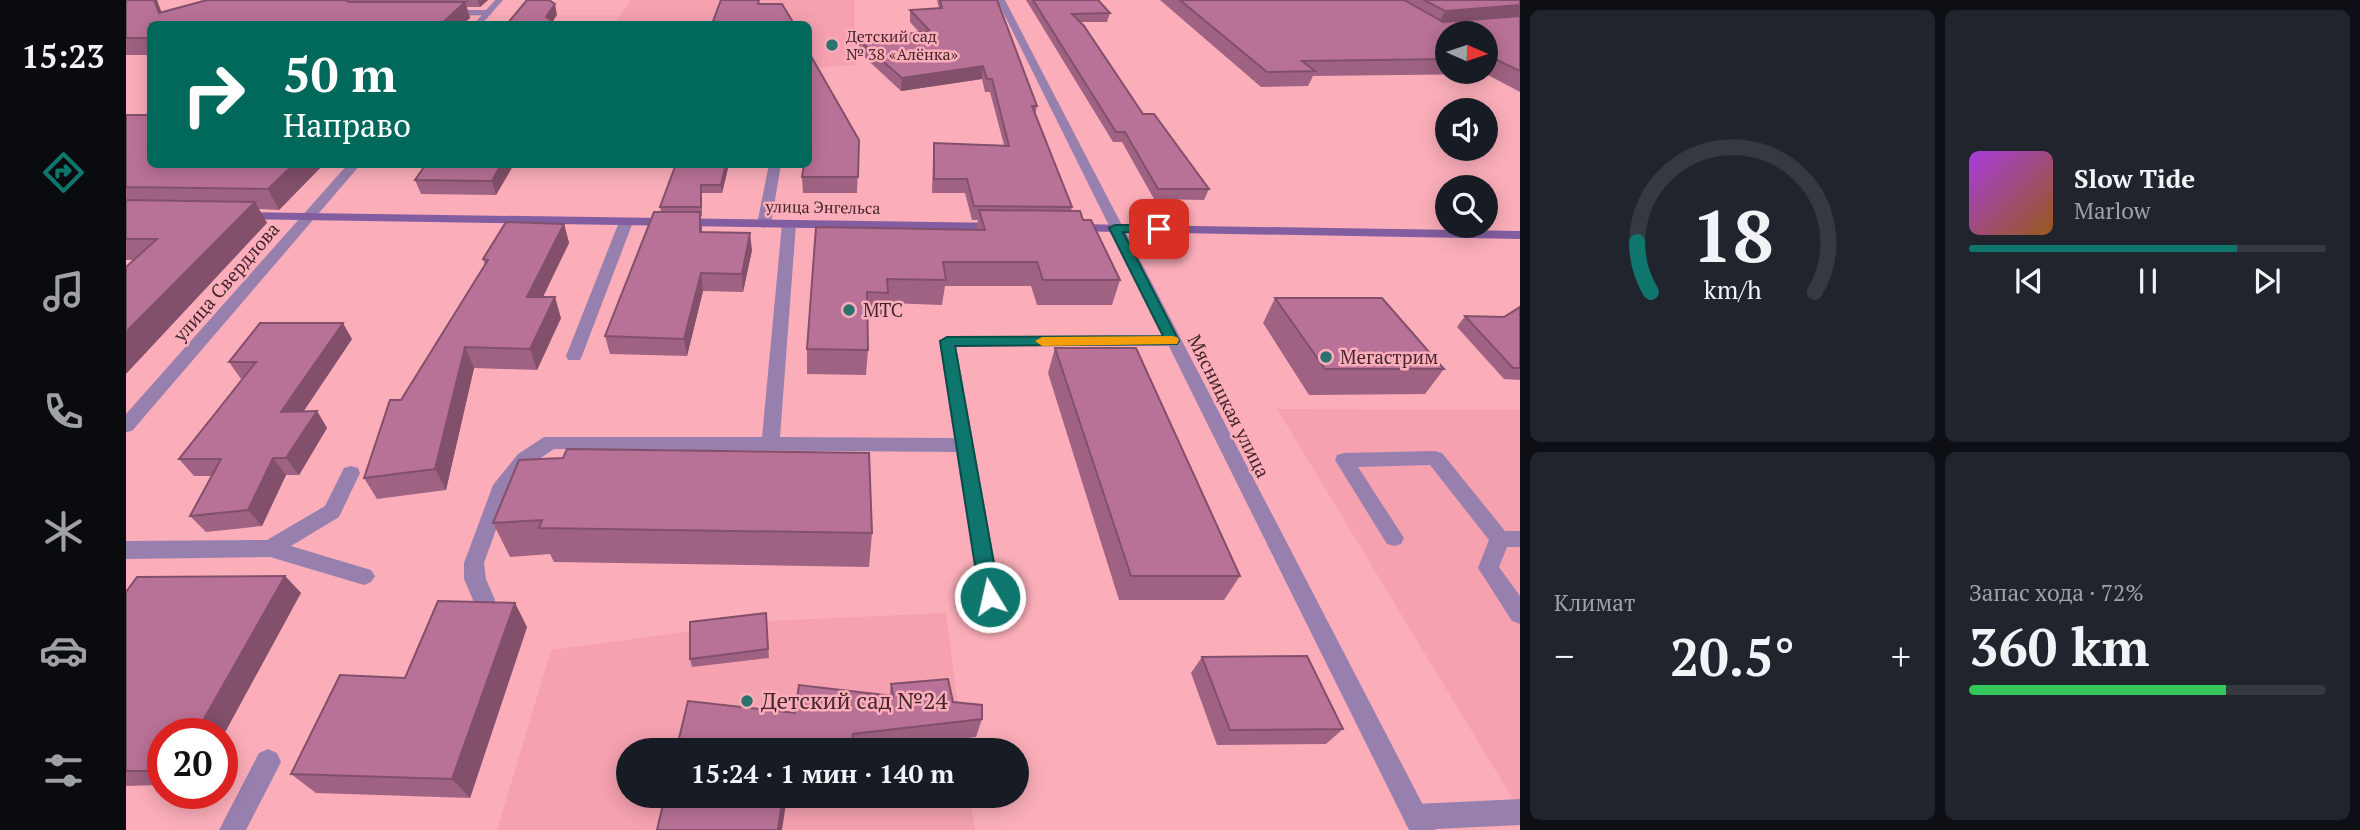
<!DOCTYPE html>
<html lang="ru">
<head>
<meta charset="utf-8">
<style>
  :root { --surface:#171b24; --page:#20242c; --text:#f1f3f6; --muted:#9ea1a6; --line:#363941; --accent:#0f766e }
  body { margin:0; font-family:"PT Serif",serif; background:var(--page); color:var(--text); height:100vh; display:flex; flex-direction:column; font-size:26px; white-space:nowrap }
  * { box-sizing:border-box; margin:0 }
  p { font-size:23px; color:var(--muted) }
  .icon { flex:none; width:38px; height:38px; fill:none; stroke:currentColor; stroke-width:2; stroke-linecap:round; stroke-linejoin:round }
  .map { position:relative; flex:1; overflow:hidden }
  .panel { display:flex; flex-direction:column; gap:10px; padding:10px; background:#0d0f14; width:840px }
  .panel>* { flex:none }
  .top-card { position:absolute; left:21px; top:21px; width:665px; height:147px; border-radius:10px; box-shadow:0 4px 18px #0003; background:#00695c; color:#fff; overflow:hidden }
  .needle { width:46px; rotate:93deg }
  .fabs { position:absolute; left:1309px; top:21px; display:grid; gap:14px }
  .fabs a { display:grid; place-items:center; width:63px; height:63px; border-radius:50%; background:var(--surface); box-shadow:0 4px 18px #0003; font-size:35px }
  .speed { position:absolute; left:21px; top:718px; display:flex; gap:14px; font-size:35px; font-weight:700; text-align:center }
  .speed>* { display:grid; place-content:center; width:91px; height:91px; border-radius:50%; background:var(--surface); box-shadow:0 4px 18px #0003; line-height:1 }
  .speed .limit { border:10px solid #d22; background:#fff; color:#111 }
  .pin { position:absolute; display:grid; place-items:center; width:60px; height:60px; color:#fff; margin:-30px; border-radius:14px; box-shadow:0 4px 10px #0006 }
  .me { position:absolute; width:77px; margin:-38px; rotate:351deg; stroke-linejoin:round; filter:drop-shadow(0 0 5px #0008) }
  .turn { display:flex; align-items:center; gap:24px; height:147px; padding:0 21px; font-size:32px }
  .turn .icon { width:91px; height:91px; stroke-width:2.5 }
  .turn b { display:block; font-size:49px; line-height:60px }
  .big { font-size:52px; font-weight:800; line-height:1.1 }
  .panel .card { flex:1; display:flex; flex-direction:column; justify-content:center; gap:10px; min-width:0; padding:0 24px; border-radius:10px; background:var(--page) }
  .panel .dial { align-items:center; gap:0 }
  .dial svg { height:182px; overflow:visible; fill:none; stroke:var(--line); stroke-width:7; stroke-linecap:round; text-anchor:middle }
  .dial text { fill:var(--text); stroke:none }
  .song { display:flex; align-items:center; gap:21px }
  .cover { width:84px; height:84px; border-radius:10px; background:linear-gradient(135deg,hsl(280 70% 55%),hsl(30 70% 35%)) }
  .played { height:7px; border-radius:4px; background:linear-gradient(90deg,var(--accent) 75%,var(--line) 75%) }
  .keys { display:flex; justify-content:space-around; direction:ltr }
  .heat { display:flex; justify-content:space-between; align-items:center; font-size:38px; direction:ltr }
  .charge { height:10px; border-radius:5px; background:linear-gradient(90deg,#34c759 72%,var(--line) 0) }
  .panel .tiles { flex:1; display:grid; gap:10px; grid-template-columns:repeat(2,1fr) }
  .trip { position:absolute; left:490px; top:738px; width:413px; height:70px; border-radius:35px; background:var(--surface); box-shadow:0 4px 18px #0003; font-weight:800; line-height:70px; text-align:center }
  main { display:flex; flex:1; min-height:0 }
  .dock { display:flex; flex-direction:column; width:126px; justify-content:space-around; align-items:center; background:#090b0e; color:var(--muted) }
  .dock .icon { width:49px; height:49px }
  .dock .current { color:var(--accent) }
  .dock b { font-size:32px; color:var(--text) }
  .map>svg:first-child { display:block }
</style>
</head>
<body>
<main>
<nav class="dock">
<b>15:23</b>
<svg class="icon current" aria-label="directions" viewBox="0 0 24 24"><path d="M12 3l9 9-9 9-9-9zM9 14v-3h6M13 9l2 2-2 2"/></svg>
<svg class="icon" aria-label="music" viewBox="0 0 24 24"><path d="M9 18V5l10-2v13"/><circle cx="6" cy="18" r="3"/><circle cx="16" cy="16" r="3"/></svg>
<svg class="icon" aria-label="phone" viewBox="0 0 24 24"><path d="M5 4h4l2 5-3 2q2 4 5 5l2-3 5 2v4C11 20 4 13 5 4z"/></svg>
<svg class="icon" aria-label="climate" viewBox="0 0 24 24"><path d="M12 3v18M4 7l16 10M4 17L20 7"/></svg>
<svg class="icon" aria-label="car" viewBox="0 0 24 24"><path d="M5 17H2v-5l4-1 3-4h7l3 4 3 1v5h-3M9 17h6M6 11h13"/><circle cx="7" cy="17" r="2"/><circle cx="17" cy="17" r="2"/></svg>
<svg class="icon" aria-label="filters" viewBox="0 0 24 24"><path d="M4 7h16M4 17h16"/><circle cx="9" cy="7" r="2"/><circle cx="15" cy="17" r="2"/></svg>
</nav>
<div class="map">
<svg width="1394" height="830" viewBox="0 0 1394 830">
  <rect width="100%" height="100%" fill="#fbaeba"/>
  <!-- built -->
  <path fill="#f5a1b0" d="M505,0H728L729,65L683,68L682,24H488Z
    M1151,409L1394,410V811Z
    M820,613L838,751H502V796H844L849,830H371L425,650L641,621Z"/>
  <g fill="none" stroke-linecap="round" stroke-linejoin="round">
    <!-- service -->
    <path fill="#9880ae" fill-rule="evenodd" d="M362,10L365,15L320,16L316,13L320,10Z
      M643,164H655L645,224L638,228L631,224Z
      M500,218L507,222L456,356L454,360H442L440,356L493,222Z
      M663,220L670,224L654,437L828,438L813,341L821,336H1046L1054,341L1046,346H830L875,597L872,604L864,606L856,604L853,597L830,452L428,449L406,464L385,488L358,563L360,579L369,600L366,607L358,610L350,607L338,579V563L367,485L392,454L418,437H636L656,224Z
      M1309,451L1316,453L1379,531H1394V547H1381L1373,567L1394,596V624L1386,621L1352,568L1363,540L1304,465L1232,467L1278,538L1275,544L1268,546L1261,544L1209,460L1211,455L1218,453Z
      M225,466L232,468L234,473L213,517L165,546L245,570L249,576L245,582L238,585L144,557L0,559V541L141,540L199,506L218,468Z
      M142,749L151,753L155,762L120,830H93L133,753Z
      M1394,799V825L1289,830L1281,826L1277,817L1281,808L1290,804Z"/>
    <!-- minor -->
    <path fill="#9880ae" fill-rule="evenodd" d="M871,0H879L1310,830H1283Z"/>
    <!-- tertiary -->
    <path fill="#9880ae" fill-rule="evenodd" d="M369,0H377L356,24H348Z
      M222,164H235L6,431L0,432V414Z"/>
    <!-- secondary -->
    <path fill="#825da0" fill-rule="evenodd" d="M115,212L875,223L882,227L875,231L110,219L109,216Z
      M945,224L1394,231V239L940,231V225Z"/>
  </g>
  <!-- wall -->
  <path fill="#9f6282" fill-rule="evenodd" d="M0,0L35,12L81,0H362L354,7H341L344,18L337,24H24V55H0Z
    M811,0H871L911,106L909,115L946,207L945,211L957,220L994,280L986,305H911L905,286H819L816,305L761,303L760,317H742V350L740,375L681,374V349L690,227L850,230L852,220H846L839,193H806L807,157L808,143L878,145L864,92H859L856,79L775,91L733,52V40L793,32L784,22V10L813,8Z
    M900,0H972L984,13L981,22H955L1017,114L1083,189L1078,200L1028,199L996,142H987Z
    M1034,0H1394V92L1360,74L1187,76L1182,86L1135,87ZM1321,33H1360V72H1321Z
    M682,51L733,140L731,193H677L676,177L682,164Z
    M0,115L198,164L153,210L133,209L141,223L7,260H0Z
    M300,164H388L370,195L295,194L289,180Z
    M603,164L596,193H576V216H574L576,232L626,250L617,292L577,291L561,356L484,354L479,336L535,212L534,207Z
    M438,224L443,243L417,297L435,318L411,370L348,368L320,490L251,499L238,478L275,400L359,265L357,259Z
    M1149,298L1318,369L1299,394L1183,395L1137,323Z
    M1394,307V380L1378,379L1331,327L1339,316L1378,317Z
    M226,339L178,411H191L201,428L173,475H160L136,526L80,532L64,516L86,476H68L53,459L117,378L115,379L103,362Z
    M929,348L1114,576L1098,600H993L922,373Z
    M393,460L746,533L743,567L428,562L424,554L384,557L367,523Z
    M159,576L175,593L37,733V785L0,786V592Z
    M640,613L643,658L566,667L564,659Z
    M401,627L344,798L190,793L165,774L279,678Z
    M1076,657L1217,729L1200,744L1091,745L1065,673Z
    M765,684L827,702L856,719L850,737L736,751H550L669,713L764,695Z"/>
  <!-- shaded-wall -->
  <path fill="#82506a" d="M28,0H31L40,24L33,13Z
    M352,0H362L354,7Z
    M339,2L344,18L337,24H315Z
    M429,4L431,15L425,24L420,17Z
    M1394,5V18L1312,25L1319,11Z
    M857,66L856,79L775,91L776,78Z
    M168,164H198L153,210L142,189Z
    M375,164H388L370,195L366,181Z
    M600,164H603L596,193L595,185Z
    M129,202L141,223L0,374V332Z
    M574,212L576,229V249L574,232Z
    M438,224L443,243L407,317L401,297Z
    M624,233L626,250L617,292L616,274Z
    M575,273L577,291L561,356L558,339Z
    M429,297L435,318L411,370L404,349Z
    M217,323L226,339L166,428L155,412Z
    M339,347L348,368L320,490L309,469Z
    M191,411L201,428L173,475L160,458Z
    M147,458L160,475L136,526L122,510Z
    M159,576L175,593L96,738V733H70Z
    M389,603L401,627L344,798L326,779Z
    M657,796H661L656,830H652Z"/>
  <!-- building -->
  <path fill="#b97297" stroke="#82506a" stroke-width="2" d="M0,0H28L33,13L81,0H219L223,2H339L315,24H24V38H0Z
    M401,0H423L429,4L420,17L431,24H381Z
    M595,0H633L632,4H656L668,24H586Z
    M814,0H871L911,106H906L946,207L848,206L841,179H808V143L883,146L866,79H861L857,66L776,78L733,40L804,31L784,10L816,8Z
    M907,0H972L984,13L946,14L958,26L1017,114H1028L1083,189H1032L999,132H990Z
    M1054,0H1278L1317,22L1394,16V71L1369,59H1360V33H1321V59L1176,61L1189,71L1141,72Z
    M1298,0H1394V5L1319,11Z
    M682,51L733,140L732,177H676L678,164H682V134L685,120H682Z
    M0,115H24V164H168L142,189L0,187Z
    M300,164H375L366,181L289,180Z
    M550,164H600L595,185H575V207H534Z
    M0,200L129,202L0,332V267L31,239H0Z
    M853,210L954,211L957,220H965L994,280H917L911,262H817L820,280L761,279L762,293L741,292L742,350L681,349L690,227L859,230Z
    M528,212H574V232L624,233L616,274L575,273L558,339L479,336Z
    M380,222L438,224L401,297H429L404,349L339,347L309,469L238,478L264,400H275L362,260L357,259Z
    M1149,298H1256L1318,369H1199Z
    M1394,307V368H1387L1339,316L1378,317Z
    M134,323H217L155,412L191,411L160,458H147L122,510L64,516L95,459H53L130,362H103Z
    M929,348H1010L1114,576H1005Z
    M441,449L743,453L746,533L413,528L416,520L367,523L393,460L437,458Z
    M159,576L70,733H37V771H0V592L11,577Z
    M312,601L389,603L326,779L165,774L214,675L279,678Z
    M640,613L642,649L564,659V622Z
    M1181,656L1217,729L1104,730L1076,657Z
    M822,679L827,702L856,705V719L727,734L725,751H550L562,701L669,713L673,685L767,696L765,684Z
    M539,796H657L652,830H531Z"/>
  <!-- route -->
  <path fill="#0f766e" stroke="#0a4d48" stroke-width="2" d="M989,225H1033L1039,229L1033,233L997,232L1053,341L1051,344L829,346L874,597L871,603L864,606L857,603L854,597L814,341L821,337L1037,336L983,228Z"/>
  <!-- slow -->
  <path fill="#f59e0b" d="M1046,336L1051,337L1053,340L1051,344L916,346L909,341L916,337Z"/>
  <!-- markers -->
  <g fill="#2a736e" stroke="#fbaeba" stroke-width="2.5">
    <circle cx="706" cy="45" r="7"/>
    <circle cx="723" cy="310" r="7"/>
    <circle cx="1200" cy="357" r="7"/>
    <circle cx="621" cy="701" r="7"/>
  </g>
  <g text-anchor="middle" stroke-width="5" stroke-linejoin="round" paint-order="stroke">
    <!-- far-poi labels -->
    <g font-size="16" fill="#44262c" stroke="#fbaeba" text-anchor="start">
      <text x="720" y="42">Детский сад<tspan x="720" dy="18">№ 38 «Алёнка»</tspan></text>
    </g>
    <!-- far-street labels -->
    <g font-size="16" fill="#44262c" stroke="#fbaeba">
      <text transform="translate(697 207) rotate(1)" y="6">улица Энгельса</text>
    </g>
    <!-- street labels -->
    <g font-size="19" fill="#44262c" stroke="#fbaeba">
      <text transform="translate(100 282) rotate(-49)" y="7">улица Свердлова</text>
      <text transform="translate(1103 406) rotate(63)" y="7">Мясницкая улица</text>
    </g>
    <!-- poi labels -->
    <g font-size="19" fill="#44262c" stroke="#fbaeba" text-anchor="start">
      <text x="737" y="317">МТС</text>
      <text x="1214" y="364">Мегастрим</text>
    </g>
    <!-- near-poi labels -->
    <g font-size="23" fill="#44262c" stroke="#fbaeba" text-anchor="start">
      <text x="635" y="709">Детский сад №24</text>
    </g>
  </g>
</svg>
<div class="fabs">
<a><svg class="needle" viewBox="-14 -14 28 28"><path d="M0-13l5 13h-10z" fill="#e53935"/><path d="M0 13l5-13h-10z" fill="#9ea1a6"/></svg></a>
<a><svg class="icon" aria-label="sound" viewBox="0 0 24 24"><path d="M4 9h4l5-4v14l-5-4H4zM17 9q2 3 0 6"/></svg></a>
<a><svg class="icon" aria-label="search" viewBox="0 0 24 24"><circle cx="10" cy="10" r="6"/><path d="M15 15l6 6"/></svg></a>
</div>
<div class="speed"><div class="limit">20</div></div>
<div class="pin" style="left:1033px;top:229px;background:#d93025"><svg class="icon" aria-label="arrive" viewBox="0 0 24 24"><path d="M6 21V4h12l-3 4 3 4H6"/></svg></div>
<svg class="me" style="left:864px;top:597px" viewBox="-20 -20 40 40"><circle r="17" fill="#0f766e" stroke="#fff" stroke-width="3"/><path d="M0-11L8 9 0 5-8 9z" fill="#fff"/></svg>
<div class="trip">15:24 · 1 мин · 140 m</div>
<div class="top-card">
<div class="turn"><svg class="icon" aria-label="right" viewBox="0 0 24 24"><path d="M7 20v-9h11M14 6l5 5-5 5"/></svg><div><b>50 m</b>Направо</div></div>
</div>
</div>
<section class="panel">
<div class="tiles">
<div class="card dial"><svg viewBox="0 0 100 80">
<path d="M14 69A42 42 0 1 1 86 69"/>
<path d="M14 69A42 42 0 0 1 8 47" stroke="#0f766e"/>
<text x="50" y="56" font-size="32" font-weight="700">18</text>
<text x="50" y="72" font-size="11">km/h</text>
</svg></div>
<div class="card">
<div class="song"><i class="cover"></i><div><b>Slow Tide</b><p>Marlow</p></div></div>
<div class="played"></div>
<div class="keys"><svg class="icon" aria-label="previous" viewBox="0 0 24 24"><path d="M18 5L8 12l10 7zM5 5v14"/></svg><svg class="icon" aria-label="pause" viewBox="0 0 24 24"><path d="M8 5v14M16 5v14"/></svg><svg class="icon" aria-label="next" viewBox="0 0 24 24"><path d="M6 5l10 7-10 7zM19 5v14"/></svg></div>
</div>
<div class="card"><p>Климат</p>
<div class="heat"><a>−</a><b class="big">20.5°</b><a>+</a></div>
</div>
<div class="card"><p>Запас хода · 72%</p><b class="big">360 km</b><div class="charge"></div></div>
</div>
</section>
</main>
</body>
</html>
